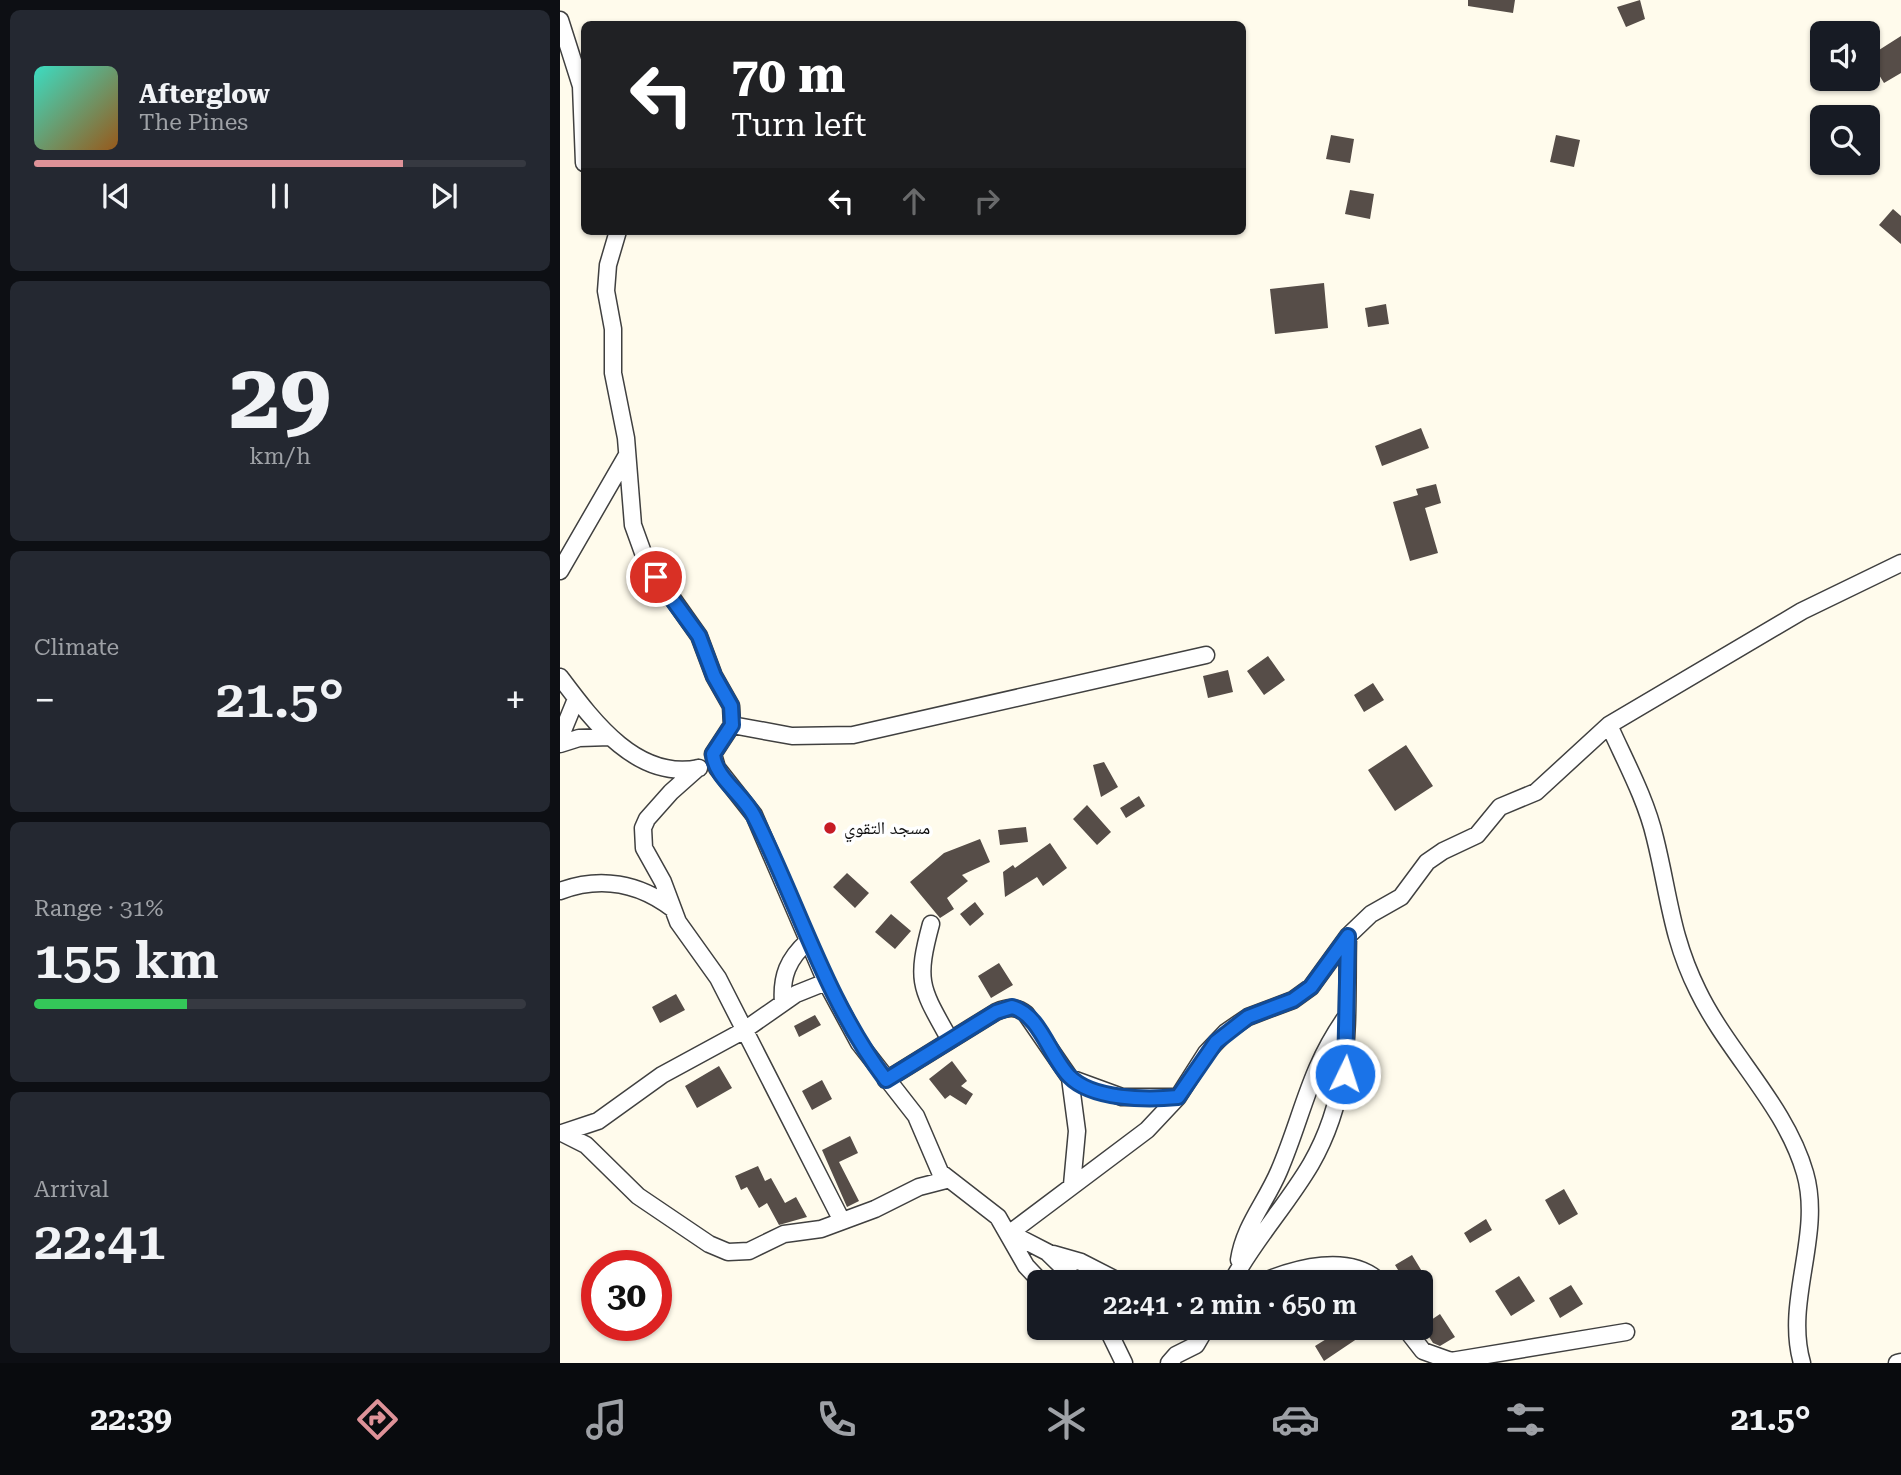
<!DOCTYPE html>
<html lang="en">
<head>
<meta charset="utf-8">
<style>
  :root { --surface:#171b24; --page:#242831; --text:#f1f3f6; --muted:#9ea1a6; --line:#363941; --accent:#de9298 }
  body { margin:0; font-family:"Roboto Serif","Noto Naskh Arabic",serif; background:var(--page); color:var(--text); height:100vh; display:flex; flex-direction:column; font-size:26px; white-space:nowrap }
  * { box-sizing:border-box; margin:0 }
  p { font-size:23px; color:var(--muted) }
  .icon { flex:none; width:38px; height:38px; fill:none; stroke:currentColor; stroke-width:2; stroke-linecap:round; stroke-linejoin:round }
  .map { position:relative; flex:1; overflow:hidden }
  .drawer { display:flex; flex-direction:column; gap:10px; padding:10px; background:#0d0f14; width:560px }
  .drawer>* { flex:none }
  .guide { position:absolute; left:21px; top:21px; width:665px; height:214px; border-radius:10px; box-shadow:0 2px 5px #0004; background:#202124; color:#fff; overflow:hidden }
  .controls { position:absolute; left:1250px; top:21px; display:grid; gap:14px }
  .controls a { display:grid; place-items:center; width:70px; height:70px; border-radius:10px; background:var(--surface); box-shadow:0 2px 5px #0004; font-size:35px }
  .speed { position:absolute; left:21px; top:1250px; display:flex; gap:14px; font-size:35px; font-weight:700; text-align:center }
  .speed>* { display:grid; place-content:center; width:91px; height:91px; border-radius:50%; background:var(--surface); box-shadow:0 2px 5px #0004; line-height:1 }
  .speed .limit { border:10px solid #d22; background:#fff; color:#111 }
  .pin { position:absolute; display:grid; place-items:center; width:60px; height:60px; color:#fff; margin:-30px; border:4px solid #fff; border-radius:50%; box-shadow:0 2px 7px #0007 }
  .me { position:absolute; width:77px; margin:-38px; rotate:4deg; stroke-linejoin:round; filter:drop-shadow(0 0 5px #0008) }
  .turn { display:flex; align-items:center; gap:24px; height:147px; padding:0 35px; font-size:32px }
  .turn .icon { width:91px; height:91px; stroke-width:2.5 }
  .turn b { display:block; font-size:49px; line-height:60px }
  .lanes { display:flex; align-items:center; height:66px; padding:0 35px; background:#0003; justify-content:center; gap:35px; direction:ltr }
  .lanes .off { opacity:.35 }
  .big { font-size:52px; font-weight:600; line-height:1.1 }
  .drawer .card { flex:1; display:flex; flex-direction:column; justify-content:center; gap:10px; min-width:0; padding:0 24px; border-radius:10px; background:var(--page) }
  .drawer .dial { align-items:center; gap:0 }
  .dial b { font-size:91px; line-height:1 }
  .song { display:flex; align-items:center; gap:21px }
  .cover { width:84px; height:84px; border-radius:10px; background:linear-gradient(135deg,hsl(170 70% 55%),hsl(30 70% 35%)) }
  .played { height:7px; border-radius:4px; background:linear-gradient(90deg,var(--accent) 75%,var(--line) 75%) }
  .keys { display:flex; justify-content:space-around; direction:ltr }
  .heat { display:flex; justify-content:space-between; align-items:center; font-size:38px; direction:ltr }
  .charge { height:10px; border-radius:5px; background:linear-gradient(90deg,#34c759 31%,var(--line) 0) }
  .trip { position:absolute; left:467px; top:1270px; width:406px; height:70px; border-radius:10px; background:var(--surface); box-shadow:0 2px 5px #0004; font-weight:600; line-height:70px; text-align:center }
  .tab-bar { display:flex; height:112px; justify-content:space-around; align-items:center; background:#090b0e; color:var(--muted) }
  .tab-bar .icon { width:49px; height:49px }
  .tab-bar .on { color:var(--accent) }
  .tab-bar b { font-size:32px; color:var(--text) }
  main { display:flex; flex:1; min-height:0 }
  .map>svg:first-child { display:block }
</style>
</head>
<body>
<main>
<section class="drawer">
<div class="card">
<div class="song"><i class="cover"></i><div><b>Afterglow</b><p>The Pines</p></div></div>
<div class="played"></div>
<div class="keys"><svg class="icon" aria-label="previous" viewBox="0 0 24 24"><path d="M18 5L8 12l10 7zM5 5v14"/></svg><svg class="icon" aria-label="pause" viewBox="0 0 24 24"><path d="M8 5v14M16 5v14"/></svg><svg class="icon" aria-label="next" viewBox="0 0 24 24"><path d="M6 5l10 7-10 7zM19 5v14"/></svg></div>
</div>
<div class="card dial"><b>29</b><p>km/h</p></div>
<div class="card"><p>Climate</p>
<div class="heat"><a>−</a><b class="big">21.5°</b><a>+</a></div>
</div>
<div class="card"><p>Range · 31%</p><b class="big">155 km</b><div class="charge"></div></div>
<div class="card"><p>Arrival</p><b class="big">22:41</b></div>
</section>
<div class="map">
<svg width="1341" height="1363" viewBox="0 0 1341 1363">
  <rect width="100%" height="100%" fill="#fffbec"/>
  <!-- building -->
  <path fill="#564d48" d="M908,0H955L953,13L908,6Z
    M1080,0L1085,19L1066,27L1057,7Z
    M1341,36V73L1324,83L1308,57Z
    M771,135L794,139L790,163L766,159Z
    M996,135L1020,140L1014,167L990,162Z
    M790,190L814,194L810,219L785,214Z
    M1333,209L1341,216V244L1319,225Z
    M764,283L768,328L715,334L710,289Z
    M826,304L829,324L808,327L805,308Z
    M861,428L869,448L822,466L815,446Z
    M876,484L881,503L865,508L878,553L850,561L833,502L858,495L856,489Z
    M708,656L725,680L704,695L687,671Z
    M668,670L673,692L648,698L643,676Z
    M813,683L824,700L804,712L794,695Z
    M846,745L873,786L835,811L808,770Z
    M544,762L558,787L541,797L533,765Z
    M579,796L585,806L566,818L560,808Z
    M527,805L551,832L537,845L513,819Z
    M466,827L468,842L440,845L438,830Z
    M420,839L430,862L402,875L408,881L387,898L394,909L380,918L350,882L384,853Z
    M490,843L507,868L483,886L477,877L445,897L443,872L453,865L455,868Z
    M287,873L309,893L295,908L273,887Z
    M415,902L424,914L410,926L400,914Z
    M331,914L351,931L335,949L315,932Z
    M439,963L453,985L431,998L418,976Z
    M116,994L125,1010L100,1023L92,1007Z
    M255,1015L261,1025L239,1037L234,1026Z
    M392,1061L407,1081L401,1086L413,1094L406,1105L390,1095L385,1099L369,1079Z
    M159,1066L172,1088L137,1108L125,1086Z
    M262,1080L272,1099L252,1110L242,1091Z
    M290,1136L298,1153L279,1162L299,1201L287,1207L262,1150Z
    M198,1166L205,1181L211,1178L225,1203L236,1197L247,1217L219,1225L207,1203L199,1208L187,1187L181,1190L175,1176Z
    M1004,1189L1018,1214L999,1225L985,1200Z
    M926,1219L932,1230L910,1243L904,1233Z
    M852,1255L866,1278L858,1283H846L835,1265Z
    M959,1276L975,1301L951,1316L935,1291Z
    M1011,1285L1023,1304L1000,1318L989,1298Z
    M880,1314L895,1337L880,1346L873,1343L862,1326Z
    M784,1328H813L764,1361L755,1346Z"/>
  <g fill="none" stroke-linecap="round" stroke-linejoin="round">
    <!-- minor casing -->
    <g stroke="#404040" stroke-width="19">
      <path id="minor" d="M0,20L21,86L24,163
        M58,231L48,265L46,291L53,329V373L66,438L73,525L86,561L139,636L154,676L171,706L172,725L153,754L157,768L194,815L266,982L299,1043L356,1116L380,1172L438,1217L466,1266L482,1283
        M0,571L67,455
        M0,677C33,721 77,781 139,768
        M172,725L232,736L293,735L646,655
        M1049,725C1065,761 1086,799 1095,838C1109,894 1111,937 1138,991C1168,1053 1226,1106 1245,1173C1263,1235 1224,1301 1242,1363
        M0,738L16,699
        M0,744L19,738L50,737
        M138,768L111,792L87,819L83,828L84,848L103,882L118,922L158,978L282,1221
        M0,891C40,876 79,883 113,909
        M371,924C355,983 361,988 390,1040
        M223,1003C221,976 228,959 248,941
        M510,1078L562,1097H618
        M326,1080L436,1012C448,1007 456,1006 466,1014L510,1078L517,1131L512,1185
        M2,1133L26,1145L78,1196L149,1244L168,1252L189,1251L224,1234L261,1229L315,1209L359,1187L386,1180
        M2,1133L38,1121L102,1075L183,1031L236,994L266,982
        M493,1254L521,1262L562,1283
        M679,1260C684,1226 706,1202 719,1171C743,1115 749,1069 786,1017
        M519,1283L487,1252L450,1233L587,1130L618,1097L646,1053L666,1032L688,1017L733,1000L751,987L788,936L811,914L841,897L867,862L883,851L917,835L940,807L976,792L1049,725L1242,611L1341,563
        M671,1283C694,1240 727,1205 751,1164C794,1089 786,1018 788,936
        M700,1283C735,1268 790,1252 821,1283
        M547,1328L564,1363
        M845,1328L863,1351L891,1361L1066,1332
        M609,1363L616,1355L636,1345L646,1328
        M1337,1363L1341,1362"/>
    </g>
    <!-- minor -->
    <use href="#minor" stroke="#fff" stroke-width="16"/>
  </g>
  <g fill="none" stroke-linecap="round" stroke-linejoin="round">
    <!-- route casing -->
    <g stroke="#114b97" stroke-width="18">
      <path id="route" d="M96,577L139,636L154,676L171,706L172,725L153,754C155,778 183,794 194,816C239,905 265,999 326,1080L436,1012L452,1007C480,1014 490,1057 509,1076C532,1100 587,1100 618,1097L656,1042L688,1017L733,1000L751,987L788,936L785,1074"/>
    </g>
    <!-- route -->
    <use href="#route" stroke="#1a73e8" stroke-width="12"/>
  </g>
  <!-- markers -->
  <circle fill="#c61c26" stroke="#fff" stroke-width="2.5" cx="270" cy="828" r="7"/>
  <g text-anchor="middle" stroke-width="7" stroke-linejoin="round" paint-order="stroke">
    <!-- poi labels -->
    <g font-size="18" fill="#0d0d0d" stroke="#fff" text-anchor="start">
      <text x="284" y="834">مسجد التقوي</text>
    </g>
  </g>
</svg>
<div class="controls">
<a><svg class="icon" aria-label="sound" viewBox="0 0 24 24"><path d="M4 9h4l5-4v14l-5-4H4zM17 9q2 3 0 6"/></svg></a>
<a><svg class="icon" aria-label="search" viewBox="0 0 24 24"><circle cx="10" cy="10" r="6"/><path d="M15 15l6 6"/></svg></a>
</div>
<div class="speed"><div class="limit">30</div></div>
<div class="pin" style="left:96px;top:577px;background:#d93025"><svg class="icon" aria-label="arrive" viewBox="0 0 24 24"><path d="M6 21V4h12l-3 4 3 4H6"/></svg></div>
<svg class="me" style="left:785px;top:1074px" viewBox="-20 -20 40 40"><circle r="17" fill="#1a73e8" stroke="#fff" stroke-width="3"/><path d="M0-11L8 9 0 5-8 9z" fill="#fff"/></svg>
<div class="trip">22:41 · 2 min · 650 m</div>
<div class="guide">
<div class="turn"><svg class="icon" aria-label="left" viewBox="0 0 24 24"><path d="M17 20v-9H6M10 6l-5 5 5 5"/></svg><div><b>70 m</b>Turn left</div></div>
<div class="lanes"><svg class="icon" aria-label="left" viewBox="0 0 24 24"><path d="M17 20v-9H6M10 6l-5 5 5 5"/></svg><svg class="icon off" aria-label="ahead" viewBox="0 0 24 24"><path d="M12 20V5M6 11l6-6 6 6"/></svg><svg class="icon off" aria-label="right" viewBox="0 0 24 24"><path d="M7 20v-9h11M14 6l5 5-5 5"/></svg></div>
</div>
</div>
</main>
<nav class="tab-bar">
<b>22:39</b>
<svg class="icon on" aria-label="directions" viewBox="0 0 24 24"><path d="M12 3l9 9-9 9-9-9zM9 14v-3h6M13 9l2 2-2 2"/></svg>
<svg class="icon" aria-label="music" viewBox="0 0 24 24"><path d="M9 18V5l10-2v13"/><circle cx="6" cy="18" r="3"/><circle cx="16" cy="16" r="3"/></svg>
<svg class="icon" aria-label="phone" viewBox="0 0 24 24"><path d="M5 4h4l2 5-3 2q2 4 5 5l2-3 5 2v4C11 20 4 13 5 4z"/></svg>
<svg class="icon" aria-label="climate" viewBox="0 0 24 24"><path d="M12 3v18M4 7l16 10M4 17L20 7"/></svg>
<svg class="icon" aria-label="car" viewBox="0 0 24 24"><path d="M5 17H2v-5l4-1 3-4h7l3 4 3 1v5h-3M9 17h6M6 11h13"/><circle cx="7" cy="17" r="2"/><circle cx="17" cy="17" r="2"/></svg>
<svg class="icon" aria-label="filters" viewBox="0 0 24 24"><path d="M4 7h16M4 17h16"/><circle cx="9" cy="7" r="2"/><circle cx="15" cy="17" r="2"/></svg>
<b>21.5°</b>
</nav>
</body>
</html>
